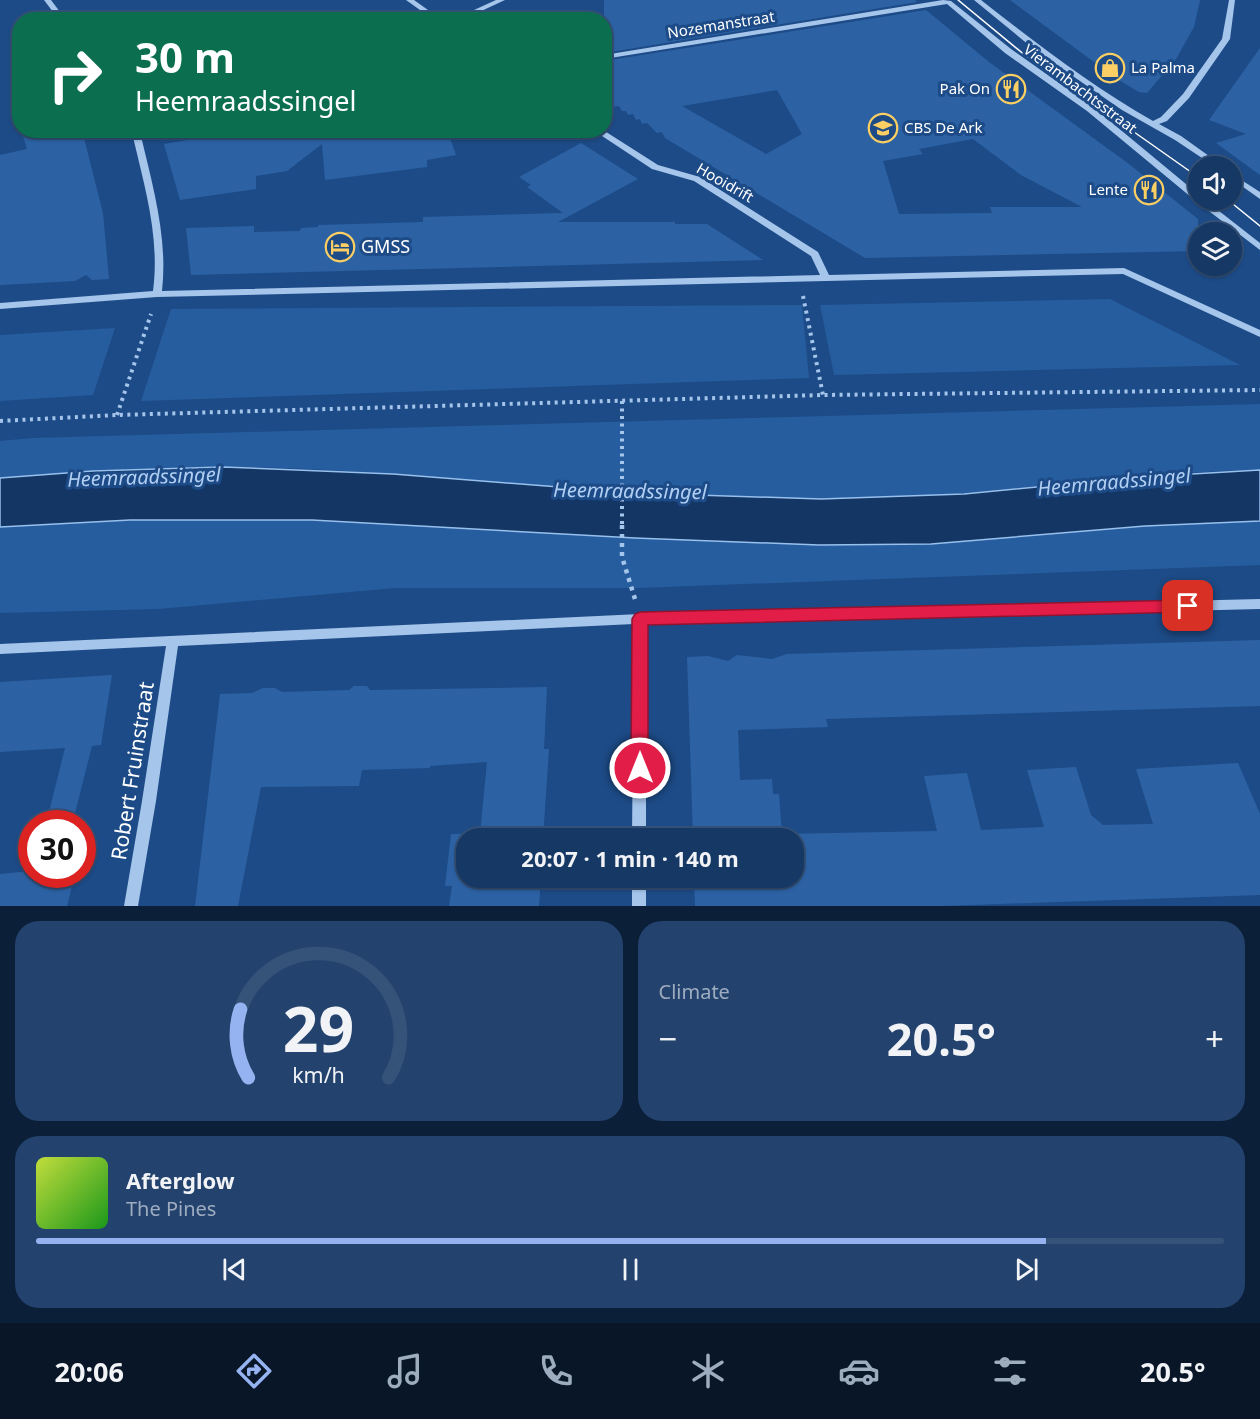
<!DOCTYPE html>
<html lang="en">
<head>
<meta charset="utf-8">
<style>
  :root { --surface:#163865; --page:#23436e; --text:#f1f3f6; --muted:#9eacbf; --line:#355279; --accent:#95b2f1 }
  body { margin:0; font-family:"Noto Sans",sans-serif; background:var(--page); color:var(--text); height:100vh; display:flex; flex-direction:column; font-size:22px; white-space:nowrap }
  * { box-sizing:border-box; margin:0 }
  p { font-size:20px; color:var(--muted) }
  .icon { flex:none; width:33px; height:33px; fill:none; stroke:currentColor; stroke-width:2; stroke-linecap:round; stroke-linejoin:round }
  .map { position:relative; height:906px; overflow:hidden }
  .panel { display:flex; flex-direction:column; gap:15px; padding:15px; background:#0c1f38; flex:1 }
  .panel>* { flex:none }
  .top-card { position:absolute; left:12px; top:12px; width:600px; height:126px; border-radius:24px; box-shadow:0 2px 4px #0004,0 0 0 2px var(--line); background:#0b6e4f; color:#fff; overflow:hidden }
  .buttons { position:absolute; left:1188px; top:156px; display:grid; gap:12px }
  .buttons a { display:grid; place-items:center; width:54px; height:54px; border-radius:50%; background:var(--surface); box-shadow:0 2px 4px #0004,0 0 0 2px var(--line); font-size:30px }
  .speed { position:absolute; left:18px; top:810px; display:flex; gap:12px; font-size:30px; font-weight:700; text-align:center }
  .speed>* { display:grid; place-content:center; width:78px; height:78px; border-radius:50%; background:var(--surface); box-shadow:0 2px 4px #0004,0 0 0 2px var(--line); line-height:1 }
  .speed .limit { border:9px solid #d22; background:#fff; color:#111 }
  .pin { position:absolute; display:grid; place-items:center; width:51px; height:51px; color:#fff; margin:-26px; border-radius:12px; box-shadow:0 3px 9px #0006 }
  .me { position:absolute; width:66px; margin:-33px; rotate:0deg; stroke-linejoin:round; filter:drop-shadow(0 0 4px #0008) }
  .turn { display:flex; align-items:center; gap:21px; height:126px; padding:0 24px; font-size:27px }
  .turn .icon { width:78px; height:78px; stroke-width:2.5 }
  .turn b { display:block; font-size:42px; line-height:51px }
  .big { font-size:45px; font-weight:700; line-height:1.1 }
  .panel .tile { flex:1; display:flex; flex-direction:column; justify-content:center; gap:9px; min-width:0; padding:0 21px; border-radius:24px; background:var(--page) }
  .panel .dial { align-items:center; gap:0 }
  .dial svg { height:156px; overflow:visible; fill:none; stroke:var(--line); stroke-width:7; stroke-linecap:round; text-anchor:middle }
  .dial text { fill:var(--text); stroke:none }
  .song { display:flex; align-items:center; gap:18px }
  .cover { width:72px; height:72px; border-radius:9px; background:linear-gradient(135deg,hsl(70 70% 55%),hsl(120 70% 35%)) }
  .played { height:6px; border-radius:3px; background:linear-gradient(90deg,var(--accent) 85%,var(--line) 85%) }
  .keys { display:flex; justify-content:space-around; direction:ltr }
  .heat { display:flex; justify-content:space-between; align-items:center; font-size:33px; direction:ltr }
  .panel .tiles { flex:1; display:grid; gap:15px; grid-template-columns:1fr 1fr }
  .tile:last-child { grid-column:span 2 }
  .trip { position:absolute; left:456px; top:828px; width:348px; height:60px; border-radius:24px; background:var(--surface); box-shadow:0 2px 4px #0004,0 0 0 2px var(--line); font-weight:700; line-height:60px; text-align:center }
  .dock { display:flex; height:96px; justify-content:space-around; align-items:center; background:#091628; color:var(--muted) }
  .dock .icon { width:42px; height:42px }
  .dock .selected { color:var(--accent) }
  .dock b { font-size:27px; color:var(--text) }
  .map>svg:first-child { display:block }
</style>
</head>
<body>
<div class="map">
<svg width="1260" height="906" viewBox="0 0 1260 906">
  <rect width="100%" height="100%" fill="#1d4b87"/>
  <!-- green -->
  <path fill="#265d9f" d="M1110,299L1240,365L834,375L820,305Z
    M802,305L809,378L141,401L171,309Z
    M115,328L93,395L0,401V335Z
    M1260,404V470C1112,472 965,501 817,499C724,497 631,493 538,486C433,477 327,467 222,467C148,467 74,472 0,478V441L33,438Z
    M130,520H312L635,538L819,545L931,544L1145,525L1260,521V565L637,588H395L158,609L0,613V527Z"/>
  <!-- water -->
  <path fill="#133665" stroke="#98c0ed" stroke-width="1.5" d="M223,467L393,474L635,493L821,499L964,494L1141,477L1260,470V521L1145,526L931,544L819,545L635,538L312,520H130L0,527V478L93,471Z"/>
  <!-- building -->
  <path fill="#2c62a4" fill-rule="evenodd" d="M604,0H915L917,2L604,53Z
    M1010,0H1200L1194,27L1176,59L1147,93L1139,92L1117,79Z
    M926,10L989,62L1129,164L1198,219V251L865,258L665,138L662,132L657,133L647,123L642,124L640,119L636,120L633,114L628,115L626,111H622L619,106L604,108V61ZM777,90L802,134L766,154L682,106ZM973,139L1021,175L1082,207H990L992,213L899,214L883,161L923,154L919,149Z
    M1260,48V175L1216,143L1246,134L1209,120Z
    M21,130H82L103,213L109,279L92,280L86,275L75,281L0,285V155L27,149Z
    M246,130H447L456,155L427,160V167L325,180L322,144L287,171L256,176V189L180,200L164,144Z
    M581,143L638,179L558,222H675V224H707L763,260L191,275L186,228L254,226V232L300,231L301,228L318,227V225L423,222V217L563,213L527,187L531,185L519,177Z
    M1260,640V706L826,719L828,727L738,730L740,780L772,779L773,794H779L782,834L937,831L924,776L967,773L981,830L1044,827L1027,770L1076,767L1091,815L1103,825L1151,824H1153L1136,769L1238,763L1260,814V895L942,906H695L694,878H794V838H693L687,657L708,656L728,661L737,655L772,659L787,654Z
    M112,675L101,745L92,746L75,813L48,816L65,748L0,752V682Z
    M354,686H367L370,690L547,687L544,749H549L543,838H466V878H541L539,906H449L452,886H445L451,834H480L487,762L430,766V768L362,770L359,786L261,787L238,906H195L220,694L252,693L263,688H275L282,692L349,690Z
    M32,871V874H75L67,906H0V874Z"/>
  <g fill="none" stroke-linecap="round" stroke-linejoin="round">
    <!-- path-far1 -->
    <path stroke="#a5c5eb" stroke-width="4" stroke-dasharray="3 4.5" stroke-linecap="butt" d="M803,296L823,395
      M622,401V527
      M117,415L151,314
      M0,421L117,415L823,395L1260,390"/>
    <!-- path -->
    <path stroke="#a5c5eb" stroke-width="4.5" stroke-dasharray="4 5" stroke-linecap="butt" d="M622,525V557L635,599"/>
    <!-- minor -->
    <path fill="#a5c5eb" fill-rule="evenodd" d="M44,0H51L66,20H59Z
      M406,0H414L442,20H434Z
      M496,0H505L462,20H452Z
      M943,0L951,1L1011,49L1093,107L1198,194V200H1205L1260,243V250L1197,202L1087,111L1005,53L947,4L604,59V55Z
      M974,0H981C1036,43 1092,86 1153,121L1161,117L1183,94L1222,39L1229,0H1235L1230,39L1189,98L1167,121L1159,124L1181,136L1223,166H1214L1175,140L1122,110L1035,50Z
      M106,130C116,130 126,132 136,132C144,133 152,130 161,130L141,136C153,187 168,238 162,291L820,275L811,256L694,181L652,169L593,130H603L658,165L700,177L818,252L829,275L1124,268L1260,330V337L1123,274L157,297L0,309V303L153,291C160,238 145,188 133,137Z
      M1232,174L1260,192V199L1232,179Z
      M1260,599V609L646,624V838H632L634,624L178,646L156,801L138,906H124L142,801L166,646L0,654V644L640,614Z
      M632,878H646V906H632Z"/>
    <!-- tram -->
    <path stroke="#fff" stroke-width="1.5" d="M958,0L1026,56L1198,177
      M1228,200L1260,226"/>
  </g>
  <!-- route -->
  <path fill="#e11d48" stroke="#92132f" stroke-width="1.5" d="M1188,600L1194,601L1196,606L1194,611L1188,612L648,625V768L646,774L640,776L634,774L631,768L632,619L635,614L640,612Z"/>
  <!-- icons -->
  <defs>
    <g id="shop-ring" transform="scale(1.5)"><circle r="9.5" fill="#1d4b87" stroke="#fbcf63" stroke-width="1.5"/><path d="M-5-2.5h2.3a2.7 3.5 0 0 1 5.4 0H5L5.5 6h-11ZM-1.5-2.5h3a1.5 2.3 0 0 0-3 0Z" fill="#fbcf63"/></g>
    <g id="restaurant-ring" transform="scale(1.5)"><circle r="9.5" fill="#1d4b87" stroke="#fbcf63" stroke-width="1.5"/><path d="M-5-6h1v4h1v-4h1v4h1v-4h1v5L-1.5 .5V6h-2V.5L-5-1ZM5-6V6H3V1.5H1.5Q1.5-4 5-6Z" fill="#fbcf63"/></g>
    <g id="school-ring" transform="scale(1.5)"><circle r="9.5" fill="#1d4b87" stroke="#fbcf63" stroke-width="1.5"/><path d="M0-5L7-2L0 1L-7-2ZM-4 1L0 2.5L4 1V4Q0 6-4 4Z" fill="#fbcf63"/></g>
    <g id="hotel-ring" transform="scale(1.5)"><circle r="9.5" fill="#1d4b87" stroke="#fbcf63" stroke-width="1.5"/><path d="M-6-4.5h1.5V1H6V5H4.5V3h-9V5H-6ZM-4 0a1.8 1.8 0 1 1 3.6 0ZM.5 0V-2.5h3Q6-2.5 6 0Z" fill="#fbcf63"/></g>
  </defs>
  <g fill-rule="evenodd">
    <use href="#shop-ring" x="1110" y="68"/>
    <use href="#restaurant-ring" x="1011" y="89"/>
    <use href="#school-ring" x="883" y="128"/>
    <use href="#restaurant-ring" x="1149" y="190"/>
    <use href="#hotel-ring" x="340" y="247"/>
  </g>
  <g text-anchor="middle" stroke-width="6" stroke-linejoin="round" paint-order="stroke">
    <!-- far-street labels -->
    <g font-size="15" fill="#fff" stroke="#1d4b87">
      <text transform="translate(721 25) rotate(-9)" y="5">Nozemanstraat</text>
      <text transform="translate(1080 89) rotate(37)" y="5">Vierambachtsstraat</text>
      <text transform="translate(725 183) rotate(30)" y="5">Hooidrift</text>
    </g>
    <!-- far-poi labels -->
    <g font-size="15" fill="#fff" stroke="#1d4b87" text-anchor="start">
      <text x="1131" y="73">La Palma</text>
      <text x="990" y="94" text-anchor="end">Pak On</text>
      <text x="904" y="133">CBS De Ark</text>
      <text x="1128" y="195" text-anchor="end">Lente</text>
    </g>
    <!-- poi labels -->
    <g font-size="18" fill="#fff" stroke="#1d4b87" text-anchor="start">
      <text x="361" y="253">GMSS</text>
    </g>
    <!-- water labels -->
    <g font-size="20" font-style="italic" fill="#b1cff3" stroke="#1d4b87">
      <text transform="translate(144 477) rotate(-2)" y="7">Heemraadssingel</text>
      <text transform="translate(1114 482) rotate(-5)" y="7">Heemraadssingel</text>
      <text transform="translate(630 491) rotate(1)" y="7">Heemraadssingel</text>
    </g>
    <!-- near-street labels -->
    <g font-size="21" fill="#fff" stroke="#1d4b87">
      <text transform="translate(133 771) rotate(-81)" y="7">Robert Fruinstraat</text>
    </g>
  </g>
</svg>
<div class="buttons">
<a><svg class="icon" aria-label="sound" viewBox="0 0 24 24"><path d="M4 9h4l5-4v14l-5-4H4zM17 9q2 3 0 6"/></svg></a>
<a><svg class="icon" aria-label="layers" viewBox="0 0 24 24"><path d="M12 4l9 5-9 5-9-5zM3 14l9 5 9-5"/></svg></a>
</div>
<div class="speed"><div class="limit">30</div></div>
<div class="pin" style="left:1188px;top:606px;background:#d93025"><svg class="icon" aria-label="arrive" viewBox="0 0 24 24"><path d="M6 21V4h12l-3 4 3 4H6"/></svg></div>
<svg class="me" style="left:640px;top:768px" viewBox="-20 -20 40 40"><circle r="17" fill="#e11d48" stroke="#fff" stroke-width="3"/><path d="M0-11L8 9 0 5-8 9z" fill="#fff"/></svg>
<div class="trip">20:07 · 1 min · 140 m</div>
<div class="top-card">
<div class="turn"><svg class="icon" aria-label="right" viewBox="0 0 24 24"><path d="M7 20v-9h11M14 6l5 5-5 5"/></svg><div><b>30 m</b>Heemraadssingel</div></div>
</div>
</div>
<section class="panel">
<div class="tiles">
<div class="tile dial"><svg viewBox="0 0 100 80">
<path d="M14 69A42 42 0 1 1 86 69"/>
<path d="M14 69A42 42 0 0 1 10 34" stroke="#95b2f1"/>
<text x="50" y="56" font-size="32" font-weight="700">29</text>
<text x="50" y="72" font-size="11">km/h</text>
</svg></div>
<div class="tile"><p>Climate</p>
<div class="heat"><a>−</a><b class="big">20.5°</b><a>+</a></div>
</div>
<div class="tile">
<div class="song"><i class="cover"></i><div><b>Afterglow</b><p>The Pines</p></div></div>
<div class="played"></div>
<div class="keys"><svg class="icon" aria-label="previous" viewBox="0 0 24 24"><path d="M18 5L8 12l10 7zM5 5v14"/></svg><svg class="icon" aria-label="pause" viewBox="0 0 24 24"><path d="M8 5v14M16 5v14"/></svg><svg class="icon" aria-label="next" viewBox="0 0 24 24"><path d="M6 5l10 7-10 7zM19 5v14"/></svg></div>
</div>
</div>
</section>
<nav class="dock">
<b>20:06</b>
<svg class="icon selected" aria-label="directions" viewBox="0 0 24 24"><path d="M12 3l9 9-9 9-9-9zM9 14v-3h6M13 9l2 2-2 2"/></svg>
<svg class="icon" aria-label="music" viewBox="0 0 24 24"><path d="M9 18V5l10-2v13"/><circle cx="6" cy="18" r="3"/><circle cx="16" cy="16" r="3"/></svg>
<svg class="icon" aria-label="phone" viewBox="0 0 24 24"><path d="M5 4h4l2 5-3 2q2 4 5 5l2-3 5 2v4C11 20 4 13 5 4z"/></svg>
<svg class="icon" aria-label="climate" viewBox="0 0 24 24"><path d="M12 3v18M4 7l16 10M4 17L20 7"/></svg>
<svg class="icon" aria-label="car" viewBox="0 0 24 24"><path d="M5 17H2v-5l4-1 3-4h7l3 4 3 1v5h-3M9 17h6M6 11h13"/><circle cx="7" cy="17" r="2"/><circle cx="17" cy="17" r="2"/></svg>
<svg class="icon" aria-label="filters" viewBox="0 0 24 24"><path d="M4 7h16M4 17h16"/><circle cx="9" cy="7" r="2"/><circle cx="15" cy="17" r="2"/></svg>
<b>20.5°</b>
</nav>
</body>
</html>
